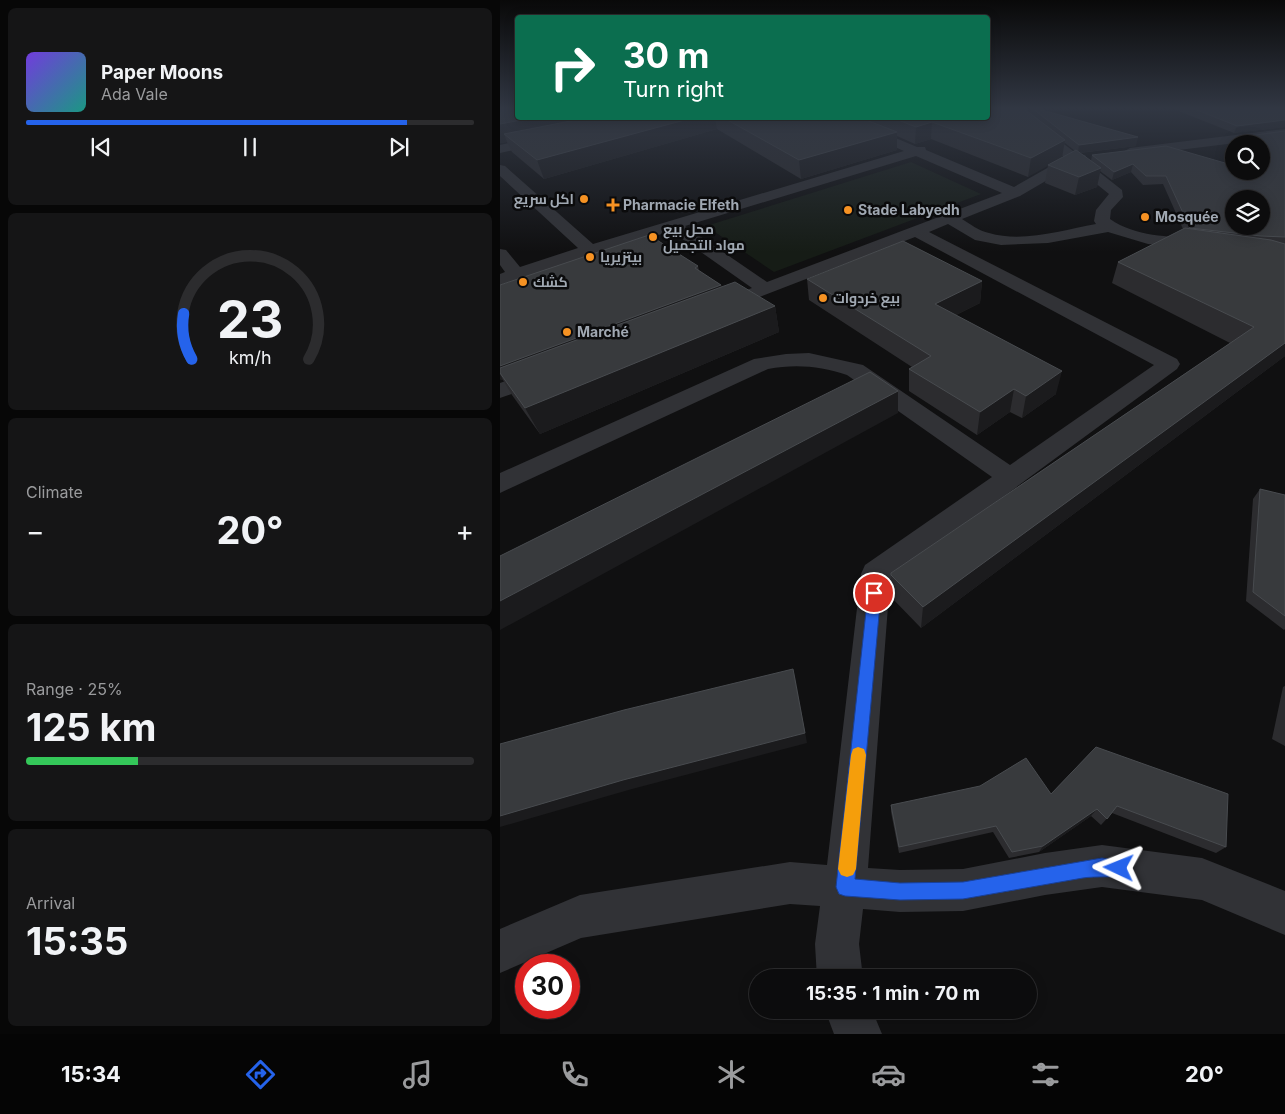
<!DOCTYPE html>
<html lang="en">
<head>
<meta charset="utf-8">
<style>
  :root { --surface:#0c0c0d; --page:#151516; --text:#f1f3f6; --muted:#9a9b9d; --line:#2c2c2e; --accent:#2563eb }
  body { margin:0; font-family:Inter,Cairo,sans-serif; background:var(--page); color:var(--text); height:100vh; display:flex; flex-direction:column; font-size:19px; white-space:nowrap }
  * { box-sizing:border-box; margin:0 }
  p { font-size:16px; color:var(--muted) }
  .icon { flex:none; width:28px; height:28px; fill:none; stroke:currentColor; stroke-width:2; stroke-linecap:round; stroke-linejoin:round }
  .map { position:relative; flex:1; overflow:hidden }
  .panel { display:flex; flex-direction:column; gap:8px; padding:8px; background:#070707; width:500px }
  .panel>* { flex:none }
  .banner { position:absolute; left:15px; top:15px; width:475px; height:105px; border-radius:5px; box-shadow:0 2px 12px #0003,0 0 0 1px var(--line); background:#0b6e4f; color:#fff; overflow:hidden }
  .fabs { position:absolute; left:725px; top:135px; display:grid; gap:10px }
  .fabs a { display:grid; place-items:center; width:45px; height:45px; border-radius:50%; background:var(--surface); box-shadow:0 2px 12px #0003,0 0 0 1px var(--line); font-size:25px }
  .speed { position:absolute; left:15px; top:954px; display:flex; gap:10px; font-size:25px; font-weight:700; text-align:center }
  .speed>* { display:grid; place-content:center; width:65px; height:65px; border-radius:50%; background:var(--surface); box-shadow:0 2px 12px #0003,0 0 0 1px var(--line); line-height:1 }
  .speed .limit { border:8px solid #d22; background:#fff; color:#111 }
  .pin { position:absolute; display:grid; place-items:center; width:42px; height:42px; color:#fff; margin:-21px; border:2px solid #fff; border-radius:50%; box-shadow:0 1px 5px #0007 }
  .me { position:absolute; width:55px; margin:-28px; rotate:272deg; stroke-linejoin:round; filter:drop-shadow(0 0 4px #0008) }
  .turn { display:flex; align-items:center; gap:18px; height:105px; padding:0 25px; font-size:22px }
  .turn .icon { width:65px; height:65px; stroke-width:2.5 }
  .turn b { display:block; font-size:35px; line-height:42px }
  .big { font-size:38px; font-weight:700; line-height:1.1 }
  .panel .tile { flex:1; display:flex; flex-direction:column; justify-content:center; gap:8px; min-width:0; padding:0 18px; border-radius:8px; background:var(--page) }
  .panel .dial { align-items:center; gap:0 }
  .dial svg { height:130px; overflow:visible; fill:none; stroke:var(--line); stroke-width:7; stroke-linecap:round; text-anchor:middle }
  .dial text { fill:var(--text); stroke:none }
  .song { display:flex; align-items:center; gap:15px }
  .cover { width:60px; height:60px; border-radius:8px; background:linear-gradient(135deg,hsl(260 70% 55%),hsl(170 70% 35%)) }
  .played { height:5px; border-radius:2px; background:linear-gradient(90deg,var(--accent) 85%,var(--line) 85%) }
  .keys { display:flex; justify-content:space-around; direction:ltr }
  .heat { display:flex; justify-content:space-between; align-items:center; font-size:28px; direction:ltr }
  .charge { height:8px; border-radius:4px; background:linear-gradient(90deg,#34c759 25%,var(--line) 0) }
  .trip { position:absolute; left:249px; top:969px; width:288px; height:50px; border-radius:25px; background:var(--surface); box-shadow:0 2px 12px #0003,0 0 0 1px var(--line); font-weight:700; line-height:50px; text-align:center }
  .tabs { display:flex; height:80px; justify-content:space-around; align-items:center; background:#050505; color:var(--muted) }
  .tabs .icon { width:35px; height:35px }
  .tabs .on { color:var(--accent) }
  .tabs b { font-size:22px; color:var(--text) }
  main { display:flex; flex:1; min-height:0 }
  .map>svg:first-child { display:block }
</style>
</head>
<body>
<main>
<section class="panel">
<div class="tile">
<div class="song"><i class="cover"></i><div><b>Paper Moons</b><p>Ada Vale</p></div></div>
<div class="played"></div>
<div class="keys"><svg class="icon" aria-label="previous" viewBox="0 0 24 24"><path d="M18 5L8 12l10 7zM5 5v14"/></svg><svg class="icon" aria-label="pause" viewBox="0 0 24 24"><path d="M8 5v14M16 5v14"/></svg><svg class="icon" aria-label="next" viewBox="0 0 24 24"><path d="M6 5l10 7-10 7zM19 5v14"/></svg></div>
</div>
<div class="tile dial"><svg viewBox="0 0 100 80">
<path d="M14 69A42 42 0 1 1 86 69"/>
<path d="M14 69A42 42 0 0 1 9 41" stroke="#2563eb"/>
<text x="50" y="56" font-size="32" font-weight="700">23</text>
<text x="50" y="72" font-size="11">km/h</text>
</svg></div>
<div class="tile"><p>Climate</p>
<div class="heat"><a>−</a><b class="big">20°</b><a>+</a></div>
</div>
<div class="tile"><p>Range · 25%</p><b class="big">125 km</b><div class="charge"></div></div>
<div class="tile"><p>Arrival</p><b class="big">15:35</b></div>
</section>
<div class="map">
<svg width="785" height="1034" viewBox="0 0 785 1034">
  <rect width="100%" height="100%" fill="#101011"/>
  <!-- green -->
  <path fill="#161c16" d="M411,162L481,194L274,272L206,226Z"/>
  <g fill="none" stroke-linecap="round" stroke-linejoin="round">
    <!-- minor -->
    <path fill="#313236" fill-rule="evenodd" d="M505,108H517L577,154L585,155L587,158L585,161L622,190L623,197L611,210L610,219C636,237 668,236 698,239L704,240L706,244L704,248L698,249L648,244L608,232L548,243L501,245L475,240L448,224L429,232L677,359L680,364L677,369L390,580L368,868L400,870L463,869L545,853L602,845L702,858L785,891V935L702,900L602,887L545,895L463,911L400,912L363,909L359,944L363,978H317L315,944L320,906L290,904L81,938L0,973V929L80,895L290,862L327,865L361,574L365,565L492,477L347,375C321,366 295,364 268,369L0,493V473L254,359L286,354L309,353L363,365L510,465L654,365L415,237L218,313L211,311L208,307L211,303L252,288L171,231L0,285V274L5,272L0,265V249L6,250L20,267L78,248L0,176V165L5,166L93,244L404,151L335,121L333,118H348L417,147H425L426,150L514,187L565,158ZM416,156L502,193L267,282L185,226ZM573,165L609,194L596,210L594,221L596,224C563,230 523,243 489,233C479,231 470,224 462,219L520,196Z
      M785,129V137L630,156L623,152L630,148Z
      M47,135L51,136L53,139L51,142L0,153V145Z
      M43,368L51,370L54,375L51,380L0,398V383Z
      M325,1010H372L382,1034H334Z"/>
  </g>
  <!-- wall -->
  <path fill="#2c2c2f" d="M0,108L18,118H488L530,112V108H535L636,146L580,153L591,161L592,155L724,163L785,131V356L421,628L391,597V573L730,343L612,283L618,262L683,229L663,184L643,185L631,172L612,180L600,171L597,187L575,195L545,183L548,165L575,151L565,143L528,177L431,139L415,144L397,136V150L301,179L217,129L44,179L12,152L7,142L0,143Z
    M671,108H785V127L734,133Z
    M198,266L199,271L221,285L222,287L275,306L279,332L40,434L12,395L3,380H1L0,378V285Z
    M307,279L482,281L480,303L456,315L556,394L522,418L510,412L477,435L409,391V369L412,367L309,300Z
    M760,489L785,495V629L784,630L746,601L753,499Z
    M785,686V746L772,739L783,687Z
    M596,747L726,847L716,853L612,813L601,825L591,816L539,852L509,858L493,832L399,853L391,812V805L551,794Z
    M375,1010H421L420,1018L419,1019Z"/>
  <!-- shaded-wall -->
  <path fill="#1b1b1d" d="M32,118H120L4,134L7,142L0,143V124Z
    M192,118H215L217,129L44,179L37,160Z
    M785,120V127L734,133L737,126Z
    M432,122L431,139L415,144L416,127Z
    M397,132V150L301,179L299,160Z
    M638,137L636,146L578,153L579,145Z
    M565,140L562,158L528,177L531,158Z
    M633,164L631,172L612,180L614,172Z
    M601,168L597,187L575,195L579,177Z
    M482,281L480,303L434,326L435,304Z
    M221,285L224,297L0,373V366Z
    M275,306L279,332L40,434L25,408Z
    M785,343V356L421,628L423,607Z
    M562,371L556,394L522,418L526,396Z
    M0,374L3,380H1L0,378Z
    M514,389L510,412L477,435L480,412Z
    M398,391V413L0,630V601Z
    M293,669L296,680L307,743L132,789L0,827V816Z
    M597,809L591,816L539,852L543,846Z"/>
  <!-- building -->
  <path fill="#383a3d" stroke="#484b4f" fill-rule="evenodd" d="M0,108H18V118H32L0,124Z
    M488,108H523L565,140L531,158L432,122L416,127L393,118H488Z
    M532,108H535L638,137L579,145Z
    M692,108H785V120L737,126Z
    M86,118H192L37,160L4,134Z
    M224,118H361L397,132L299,160Z
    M785,131V237L761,236L690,228L666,176H646L633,164L614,172L592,155L666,146L725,163L734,138ZM734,144H761V171H734ZM734,199H761V226H734Z
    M576,150L601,168L579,177L548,165Z
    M685,228L771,240L785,244V343L423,607L391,575V573L754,327L618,262Z
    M149,235L198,266L195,268L221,285L0,366V285Z
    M403,241L482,281L435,304L562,371L526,396L514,389L480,412L409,369L431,356L307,279Z
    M235,282L275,306L25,408L0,373V368Z
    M370,372L398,391L0,601V556Z
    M760,489L785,495V616L753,592Z
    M293,669L305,733L123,780L0,816V744L124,710Z
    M596,747L728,794L726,847L617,806L607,819L597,809L543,846L512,852L496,826L399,847L391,805L480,786L526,758L551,794Z
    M370,973L393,978H370Z
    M378,1010H421L420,1018Z"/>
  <!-- sky -->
  <linearGradient id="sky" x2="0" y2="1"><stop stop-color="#090909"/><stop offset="0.43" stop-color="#313743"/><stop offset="1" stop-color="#313743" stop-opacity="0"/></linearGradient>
  <rect width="785" height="252" fill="url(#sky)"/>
  <!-- route -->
  <path fill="#2563eb" stroke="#184099" d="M374,588L381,593L355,879L400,883L463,882L602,858L625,862L628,868L625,875C616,878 595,876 583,878L463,899L400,900L345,896L339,894L336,887L368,593Z"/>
  <!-- slow -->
  <path fill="#f59e0b" d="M358,747L364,749L366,755L356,869L353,875L347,877L341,875L338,869L351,755L353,749Z"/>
  <!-- markers -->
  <g fill="#f69223" stroke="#0b0b0c" stroke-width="2">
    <circle cx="84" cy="199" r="5"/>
    <path d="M110.5 197.5h5v5h5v5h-5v5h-5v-5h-5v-5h5z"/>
    <circle cx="348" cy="210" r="5"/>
    <circle cx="645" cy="217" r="5"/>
    <circle cx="153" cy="237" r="5"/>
    <circle cx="90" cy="257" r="5"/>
    <circle cx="23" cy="282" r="5"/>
    <circle cx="323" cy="298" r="5"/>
    <circle cx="67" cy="332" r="5"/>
  </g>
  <g text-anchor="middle" stroke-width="5" stroke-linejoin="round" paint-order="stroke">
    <!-- far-poi labels -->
    <g font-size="14" font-weight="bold" fill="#a0a8b2" stroke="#0b0b0c" text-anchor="start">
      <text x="74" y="204" text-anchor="end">اكل سريع</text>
      <text x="123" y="210">Pharmacie Elfeth</text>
      <text x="358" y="215">Stade Labyedh</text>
      <text x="655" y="222">Mosquée</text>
      <text x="163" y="234">محل بيع<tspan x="163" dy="16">مواد التجميل</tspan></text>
      <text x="100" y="262">بيتزيريا</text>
      <text x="33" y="287">كشك</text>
      <text x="333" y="303">بيع خردوات</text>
      <text x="77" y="337">Marché</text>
    </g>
  </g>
</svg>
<div class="fabs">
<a><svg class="icon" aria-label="search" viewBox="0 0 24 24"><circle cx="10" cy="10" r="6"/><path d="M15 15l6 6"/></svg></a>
<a><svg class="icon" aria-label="layers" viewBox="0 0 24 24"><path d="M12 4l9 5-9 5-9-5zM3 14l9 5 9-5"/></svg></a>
</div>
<div class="speed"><div class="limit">30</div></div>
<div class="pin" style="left:374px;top:593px;background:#d93025"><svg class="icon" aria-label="arrive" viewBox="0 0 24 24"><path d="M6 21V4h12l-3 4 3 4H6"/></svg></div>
<svg class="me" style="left:619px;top:868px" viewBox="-20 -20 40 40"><path d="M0-17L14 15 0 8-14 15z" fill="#2563eb" stroke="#fff" stroke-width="4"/></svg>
<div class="trip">15:35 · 1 min · 70 m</div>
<div class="banner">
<div class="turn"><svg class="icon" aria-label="right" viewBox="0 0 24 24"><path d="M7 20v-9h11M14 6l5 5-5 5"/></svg><div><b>30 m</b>Turn right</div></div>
</div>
</div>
</main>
<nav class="tabs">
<b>15:34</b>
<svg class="icon on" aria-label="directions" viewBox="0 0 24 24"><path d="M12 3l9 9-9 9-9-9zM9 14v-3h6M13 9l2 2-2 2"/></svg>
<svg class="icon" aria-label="music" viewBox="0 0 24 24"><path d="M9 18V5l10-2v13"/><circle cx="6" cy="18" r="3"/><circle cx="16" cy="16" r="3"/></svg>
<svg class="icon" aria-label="phone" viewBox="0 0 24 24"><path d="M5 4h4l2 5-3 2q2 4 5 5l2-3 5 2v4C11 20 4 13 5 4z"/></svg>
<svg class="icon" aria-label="climate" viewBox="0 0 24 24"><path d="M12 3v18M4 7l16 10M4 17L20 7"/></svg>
<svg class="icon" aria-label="car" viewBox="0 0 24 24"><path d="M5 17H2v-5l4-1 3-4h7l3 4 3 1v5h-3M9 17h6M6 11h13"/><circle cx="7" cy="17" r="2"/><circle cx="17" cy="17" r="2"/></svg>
<svg class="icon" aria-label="filters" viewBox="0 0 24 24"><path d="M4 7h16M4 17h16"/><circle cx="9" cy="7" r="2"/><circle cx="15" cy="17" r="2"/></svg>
<b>20°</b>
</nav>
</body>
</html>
